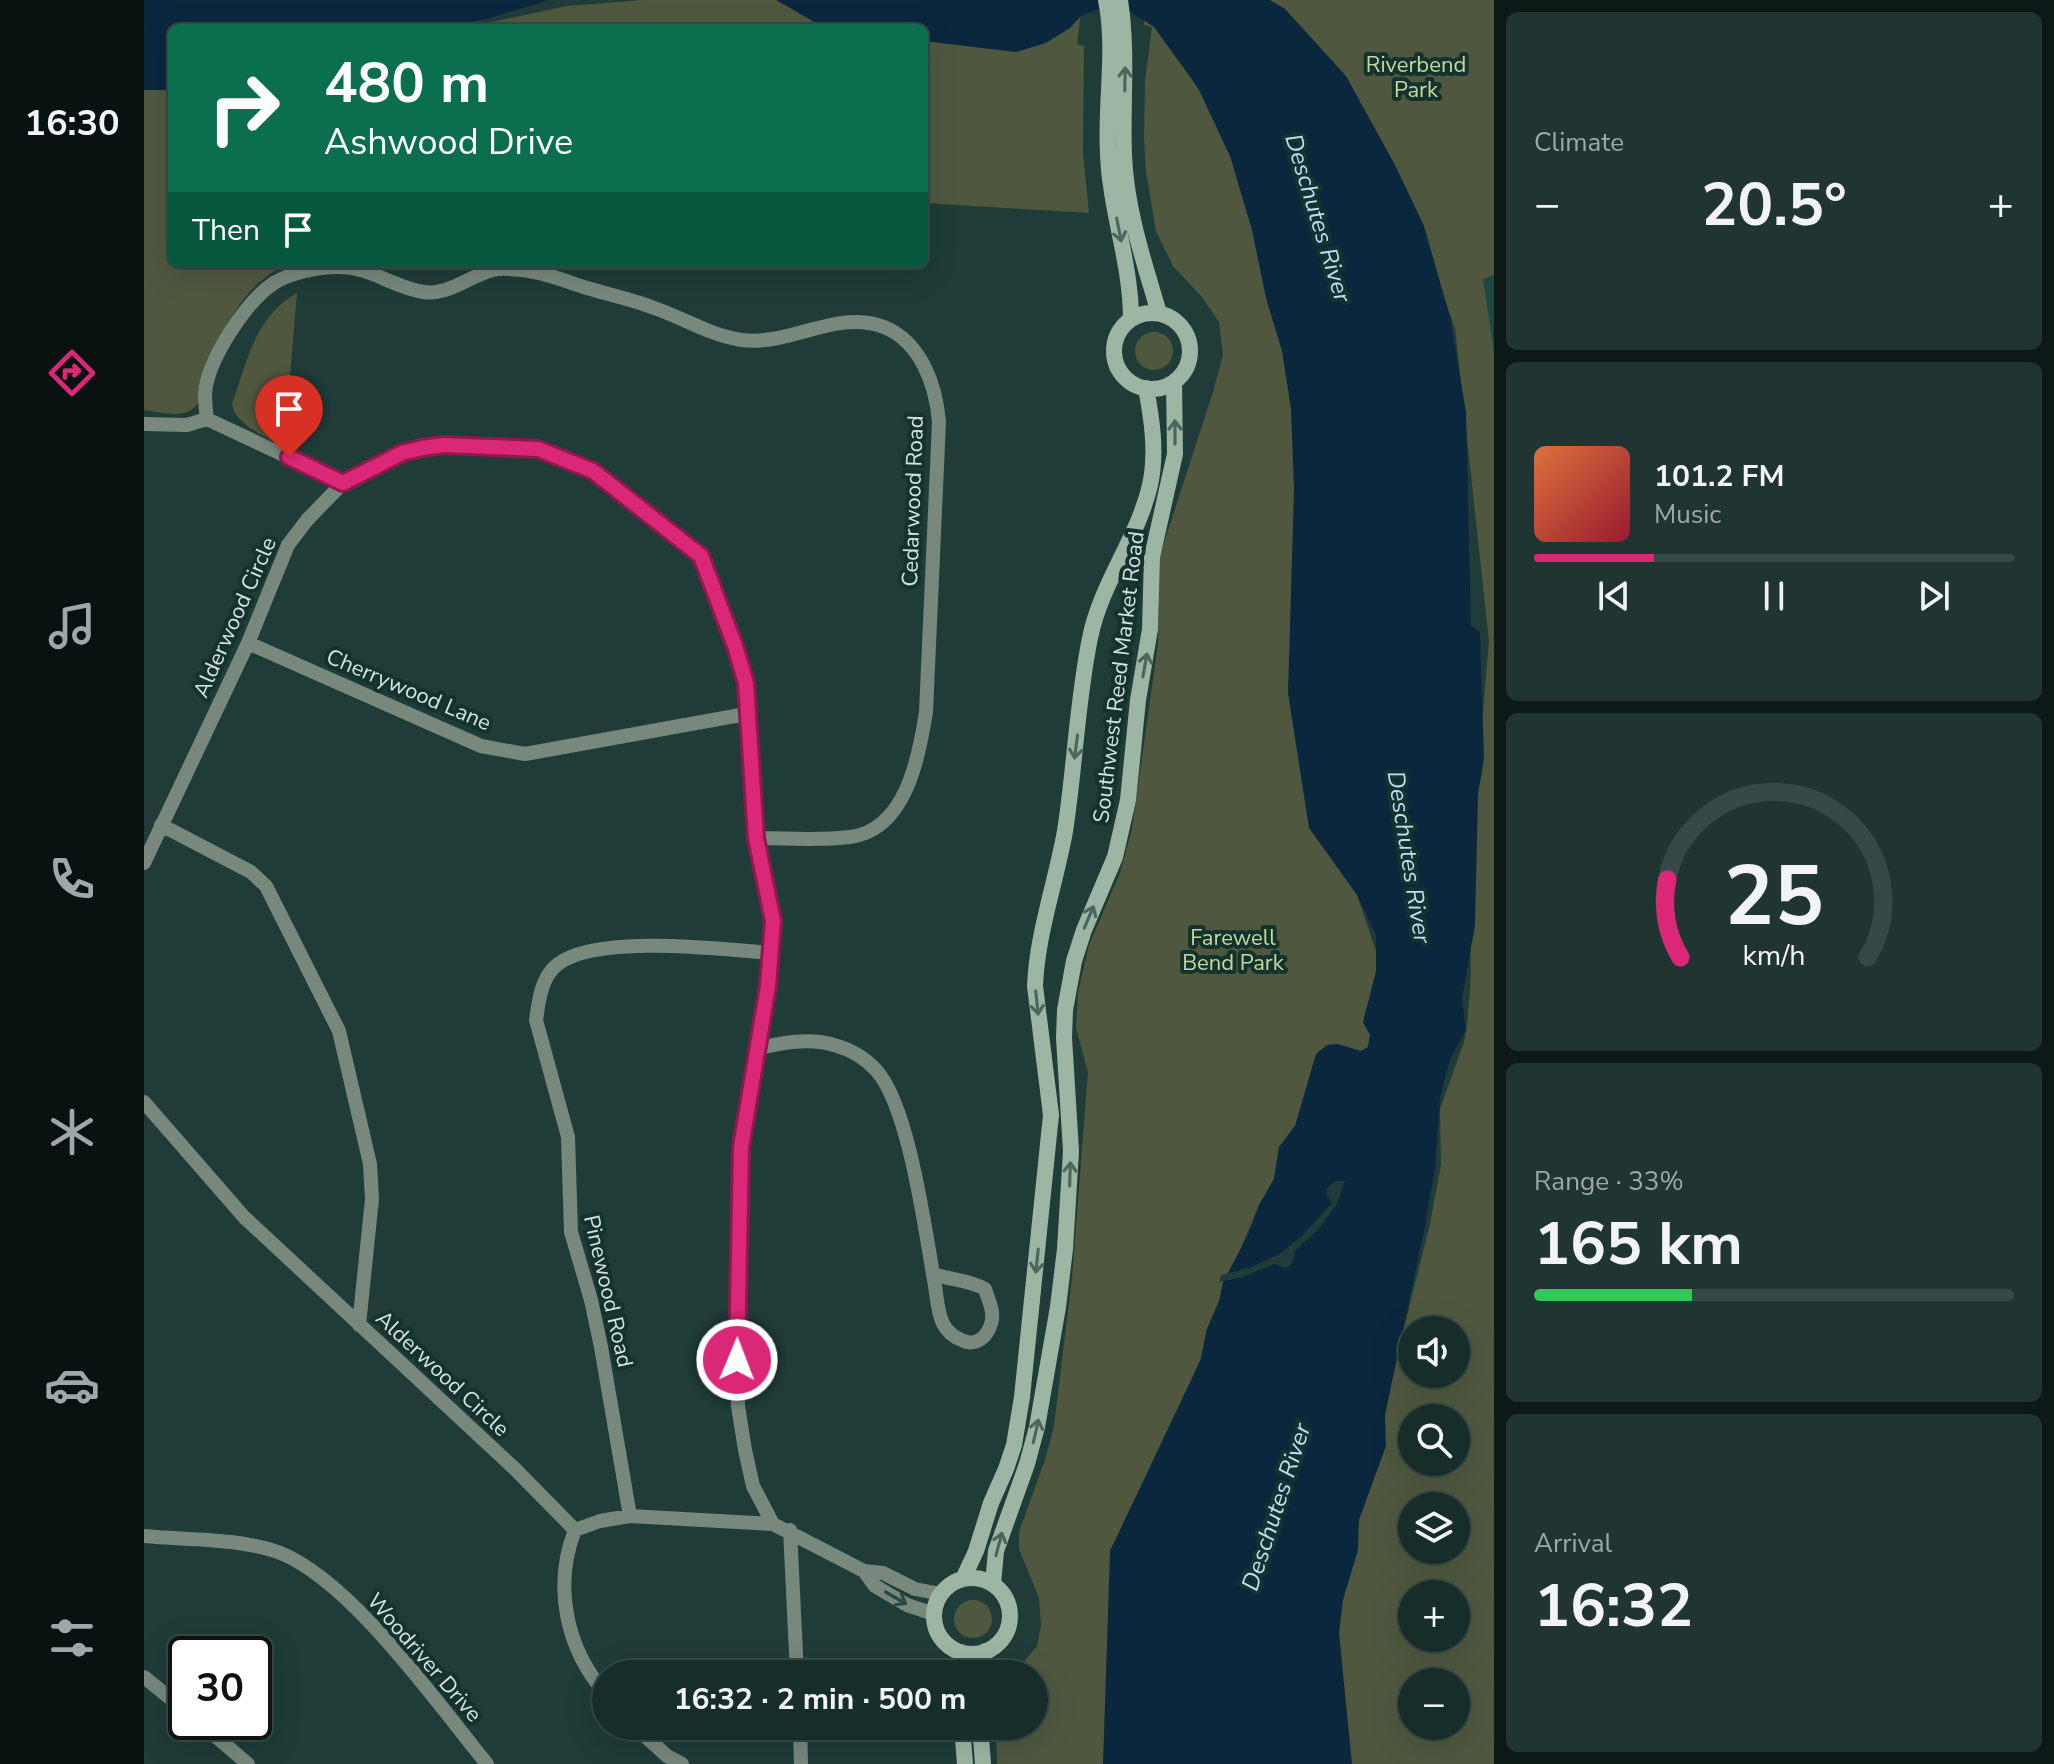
<!DOCTYPE html>
<html lang="en">
<head>
<meta charset="utf-8">
<style>
  :root { --surface:#172d2a; --page:#203532; --text:#f1f3f6; --muted:#9ea8a8; --line:#364947; --accent:#db2777 }
  body { margin:0; font-family:"Nunito Sans",sans-serif; background:var(--page); color:var(--text); height:100vh; display:flex; flex-direction:column; font-size:30px; white-space:nowrap }
  * { box-sizing:border-box; margin:0 }
  p { font-size:26px; color:var(--muted) }
  .icon { flex:none; width:44px; height:44px; fill:none; stroke:currentColor; stroke-width:2; stroke-linecap:round; stroke-linejoin:round }
  .map { position:relative; flex:1; overflow:hidden }
  .side { display:flex; flex-direction:column; gap:12px; padding:12px; background:#0d1917; width:560px }
  .side>* { flex:none }
  .banner { position:absolute; left:24px; top:24px; width:760px; height:244px; border-radius:12px; box-shadow:0 8px 32px #0002,0 0 0 2px var(--line); background:#0b6e4f; color:#fff; overflow:hidden }
  .controls { position:absolute; left:1254px; top:1316px; display:grid; gap:16px }
  .controls a { display:grid; place-items:center; width:72px; height:72px; border-radius:50%; background:var(--surface); box-shadow:0 8px 32px #0002,0 0 0 2px var(--line); font-size:40px }
  .speed { position:absolute; left:24px; top:1636px; display:flex; gap:16px; font-size:40px; font-weight:700; text-align:center }
  .speed>* { display:grid; place-content:center; width:104px; height:104px; border-radius:50%; background:var(--surface); box-shadow:0 8px 32px #0002,0 0 0 2px var(--line); line-height:1 }
  .speed .limit { border:4px solid #111; border-radius:12px; background:#fff; color:#111 }
  .pin { position:absolute; display:grid; place-items:center; width:68px; height:68px; color:#fff; margin:-82px -34px; border-radius:50% 50% 50% 0; rotate:-45deg; box-shadow:0 0 8px #0007 }
  .pin .icon { rotate:45deg }
  .me { position:absolute; width:88px; margin:-44px; rotate:1deg; stroke-linejoin:round; filter:drop-shadow(0 0 6px #0008) }
  .turn { display:flex; align-items:center; gap:28px; height:168px; padding:0 24px; font-size:36px }
  .turn .icon { width:104px; height:104px; stroke-width:2.5 }
  .turn b { display:block; font-size:56px; line-height:68px }
  .then { display:flex; align-items:center; height:76px; padding:0 24px; background:#0003; gap:16px; font-size:30px }
  .big { font-size:60px; font-weight:700; line-height:1.1 }
  .side .widget { flex:1; display:flex; flex-direction:column; justify-content:center; gap:12px; min-width:0; padding:0 28px; border-radius:12px; background:var(--page) }
  .side .dial { align-items:center; gap:0 }
  .dial svg { height:208px; overflow:visible; fill:none; stroke:var(--line); stroke-width:7; stroke-linecap:round; text-anchor:middle }
  .dial text { fill:var(--text); stroke:none }
  .song { display:flex; align-items:center; gap:24px }
  .cover { width:96px; height:96px; border-radius:12px; background:linear-gradient(135deg,hsl(20 70% 55%),hsl(350 70% 35%)) }
  .played { height:8px; border-radius:4px; background:linear-gradient(90deg,var(--accent) 25%,var(--line) 25%) }
  .keys { display:flex; justify-content:space-around; direction:ltr }
  .heat { display:flex; justify-content:space-between; align-items:center; font-size:44px; direction:ltr }
  .charge { height:12px; border-radius:6px; background:linear-gradient(90deg,#34c759 33%,var(--line) 0) }
  .trip { position:absolute; left:448px; top:1660px; width:456px; height:80px; border-radius:40px; background:var(--surface); box-shadow:0 8px 32px #0002,0 0 0 2px var(--line); font-weight:700; line-height:80px; text-align:center }
  main { display:flex; flex:1; min-height:0 }
  .tab-bar { display:flex; flex-direction:column; width:144px; justify-content:space-around; align-items:center; background:#091211; color:var(--muted) }
  .tab-bar .icon { width:56px; height:56px }
  .tab-bar .selected { color:var(--accent) }
  .tab-bar b { font-size:36px; color:var(--text) }
  .map>svg:first-child { display:block }
</style>
</head>
<body>
<main>
<nav class="tab-bar">
<b>16:30</b>
<svg class="icon selected" aria-label="directions" viewBox="0 0 24 24"><path d="M12 3l9 9-9 9-9-9zM9 14v-3h6M13 9l2 2-2 2"/></svg>
<svg class="icon" aria-label="music" viewBox="0 0 24 24"><path d="M9 18V5l10-2v13"/><circle cx="6" cy="18" r="3"/><circle cx="16" cy="16" r="3"/></svg>
<svg class="icon" aria-label="phone" viewBox="0 0 24 24"><path d="M5 4h4l2 5-3 2q2 4 5 5l2-3 5 2v4C11 20 4 13 5 4z"/></svg>
<svg class="icon" aria-label="climate" viewBox="0 0 24 24"><path d="M12 3v18M4 7l16 10M4 17L20 7"/></svg>
<svg class="icon" aria-label="car" viewBox="0 0 24 24"><path d="M5 17H2v-5l4-1 3-4h7l3 4 3 1v5h-3M9 17h6M6 11h13"/><circle cx="7" cy="17" r="2"/><circle cx="17" cy="17" r="2"/></svg>
<svg class="icon" aria-label="filters" viewBox="0 0 24 24"><path d="M4 7h16M4 17h16"/><circle cx="9" cy="7" r="2"/><circle cx="15" cy="17" r="2"/></svg>
</nav>
<div class="map">
<svg width="1350" height="1764" viewBox="0 0 1350 1764">
  <rect width="100%" height="100%" fill="#1f3c38"/>
  <!-- built -->
  <path fill="#204843" d="M1350,275V351L1339,279Z"/>
  <!-- green -->
  <path fill="#4f583f" fill-rule="evenodd" d="M499,0H935L937,12L933,44L940,46L939,153L945,213L780,203V28H270L343,23L423,6Z
    M1085,0H1350V275L1339,279L1350,351V1764H1194L1190,1609L1286,1224L1297,1165L1296,1109L1320,1042L1323,1026L1327,976L1325,879L1345,641L1311,328L1288,264ZM1268,1330H1312V1374H1268ZM1268,1418H1312V1462H1268ZM1268,1506H1312V1550H1268ZM1268,1594H1312V1638H1268ZM1268,1682H1312V1726H1268Z
    M1000,18L1041,34L1143,303L1195,842L1237,966L1224,1048L1151,1126L1135,1148L1130,1179L1115,1205L1063,1329L968,1764H853L852,1726H890V1674H870L893,1646L897,1625L895,1598L875,1549V1532L901,1460L910,1426L928,1278L944,1072L932,1028L934,992L945,945L976,873L988,829L1014,644L1016,555L1069,392L1079,355L1075,322L1057,296L1029,266L1012,231L1002,172L1000,138L1001,81L1008,27L1000,25Z
    M28,54V264H129L132,270C83,301 74,350 55,402C43,421 19,412 0,410V59Z
    M153,293L140,448C123,437 90,424 88,404C103,362 111,316 153,293Z
    M991 351a19 19 0 1 1 38 0a19 19 0 1 1-38 0Z
    M810 1619a19 19 0 1 1 38 0a19 19 0 1 1-38 0Z"/>
  <!-- water -->
  <path fill="#0b273e" d="M0,0H405L339,20L287,28H28V90H0Z
    M632,0H1126L1141,9L1202,76L1251,165L1280,226L1306,317L1322,412L1327,626L1336,632L1340,759L1334,794L1331,925L1318,999L1322,1030L1306,1059L1296,1098L1291,1167L1280,1231L1241,1415L1242,1446L1215,1520L1214,1550L1199,1600L1195,1633L1208,1764H959L966,1551L1057,1359L1063,1329L1075,1302L1079,1282L1104,1235L1115,1205L1130,1179L1135,1147L1151,1126L1172,1054L1183,1045L1194,1044L1217,1051L1224,1047L1226,1035L1219,1022L1232,971V935L1213,895L1165,828L1144,693L1150,489L1147,409L1138,351L1122,298L1108,230L1086,156L1054,88L1010,27L985,11L957,8L937,16L926,28L902,43L872,52L780,41V28H693L674,24Z"/>
  <!-- pier -->
  <path fill="#1f3c38" d="M1191,1181H1201L1193,1204L1175,1229L1150,1252L1151,1257L1146,1266L1140,1268L1131,1264L1099,1277L1075,1282L1077,1275L1108,1267L1135,1254L1157,1237L1188,1203L1183,1196V1188Z"/>
  <g fill="none" stroke-linecap="round" stroke-linejoin="round">
    <!-- street -->
    <path stroke="#78887d" stroke-width="14" d="M63,419C62,411 61,402 61,394C63,361 102,301 130,283C146,273 174,267 194,267C225,266 250,288 280,292C304,296 327,275 349,270C360,267 374,270 385,271C405,274 424,282 443,288C466,295 490,300 513,309C541,319 568,336 598,340C647,346 692,309 740,327C777,342 792,385 795,422L782,712C775,757 762,830 706,837C675,841 642,838 612,838
      M0,424L43,425L63,419L199,483
      M104,643L337,746L381,754L602,714
      M17,825L107,872L122,886L195,1031L226,1164L228,1199L215,1325
      M0,863L104,643L144,545L163,520L199,483L258,453L278,448L299,445L394,449L449,471L557,556L591,646L602,683L612,838L629,921L624,986L597,1147L593,1360L594,1406L601,1450L609,1486L629,1524
      M612,1049C637,1043 665,1037 690,1045C705,1049 721,1058 732,1070C765,1106 781,1230 790,1280C795,1307 792,1331 820,1341C837,1348 850,1328 848,1312C847,1304 843,1296 841,1289C826,1280 807,1280 789,1274
      M0,1102L100,1217L371,1469L431,1530L456,1521L486,1516L629,1524L720,1571L731,1586L763,1605L790,1614
      M486,1516L457,1347L447,1300L427,1232L424,1137L392,1020C395,1000 397,977 414,964C453,934 578,949 628,953
      M431,1530C409,1586 422,1649 462,1694
      M646,1530L653,1674
      M0,1536C43,1540 93,1538 134,1552C206,1579 293,1703 343,1764
      M720,1571L739,1573L771,1589L797,1594
      M0,1677L42,1711
      M55,1722L104,1764
      M490,1726L523,1756L538,1764
      M656,1726L657,1764"/>
    <!-- secondary -->
    <path stroke="#9db6a4" stroke-width="16" d="M962,0C972,50 961,103 964,154C966,210 987,263 987,319
      M976,0C984,52 978,103 980,155C982,209 1000,262 1015,313
      M970 351a38 38 0 1 1 76 0a38 38 0 1 1-76 0Z
      M790 1616a38 38 0 1 1 76 0a38 38 0 1 1-76 0Z
      M819,1579L832,1551L847,1503L862,1469L870,1445L878,1397L907,1115L891,986C893,934 912,882 921,831C931,767 933,701 946,638C957,583 994,538 1006,485C1013,453 1008,420 1002,388
      M849,1584L852,1551L883,1464L893,1427L914,1307L921,1249L927,1151L920,1038L921,1010L930,961L940,930L971,857L984,800L994,700L1006,629L1008,557L1031,454L1030,382
      M817,1652L818,1674
      M838,1674L841,1651
      M818,1726L821,1764
      M836,1726L839,1764"/>
  </g>
  <!-- one-way arrows -->
  <defs><path id="oneway-shaft" d="M-6 0H5M1.5-3L5.5 0L1.5 3" fill="none" stroke-width="1.6" stroke-linecap="round" stroke-linejoin="round" transform="scale(2)"/></defs>
  <g stroke="#4b675d">
    <use href="#oneway-shaft" transform="translate(981 79) rotate(-89)"/>
    <use href="#oneway-shaft" transform="translate(975 230) rotate(79)"/>
    <use href="#oneway-shaft" transform="translate(1031 432) rotate(-90)"/>
    <use href="#oneway-shaft" transform="translate(1001 665) rotate(-80)"/>
    <use href="#oneway-shaft" transform="translate(932 747) rotate(97)"/>
    <use href="#oneway-shaft" transform="translate(945 917) rotate(-67)"/>
    <use href="#oneway-shaft" transform="translate(893 1003) rotate(84)"/>
    <use href="#oneway-shaft" transform="translate(926 1174) rotate(-88)"/>
    <use href="#oneway-shaft" transform="translate(893 1261) rotate(96)"/>
    <use href="#oneway-shaft" transform="translate(892 1431) rotate(-77)"/>
    <use href="#oneway-shaft" transform="translate(855 1544) rotate(-75)"/>
  </g>
  <use stroke="#2d4842" href="#oneway-shaft" transform="translate(752 1598) rotate(30)"/>
  <g fill="none" stroke-linecap="round" stroke-linejoin="round">
    <!-- route casing -->
    <g stroke="#8e194d" stroke-width="20">
      <path id="route" d="M145,457L199,483L258,453L278,448L299,445L394,449L449,471L557,556L591,646L602,683L612,838L629,921L624,986L597,1147L593,1360"/>
    </g>
    <!-- route -->
    <use href="#route" stroke="#db2777" stroke-width="14"/>
  </g>
  <g text-anchor="middle" stroke-width="8" stroke-linejoin="round" paint-order="stroke">
    <!-- park labels -->
    <g font-size="22" fill="#c4d99c" stroke="#14322e">
      <text x="1272" y="72">Riverbend<tspan x="1272" dy="25">Park</tspan></text>
      <text x="1089" y="945">Farewell<tspan x="1089" dy="25">Bend Park</tspan></text>
    </g>
    <!-- street labels -->
    <g font-size="22" fill="#d2e3e0" stroke="#14322e">
      <text transform="translate(768 501) rotate(-88)" y="8">Cedarwood Road</text>
      <text transform="translate(90 617) rotate(-66)" y="8">Alderwood Circle</text>
      <text transform="translate(974 677) rotate(-83)" y="8">Southwest Reed Market Road</text>
      <text transform="translate(265 689) rotate(23)" y="8">Cherrywood Lane</text>
      <text transform="translate(465 1291) rotate(77)" y="8">Pinewood Road</text>
      <text transform="translate(299 1373) rotate(43)" y="8">Alderwood Circle</text>
      <text transform="translate(281 1657) rotate(49)" y="8">Woodriver Drive</text>
    </g>
    <!-- water labels -->
    <g font-size="24" font-style="italic" fill="#bfddf9" stroke="#14322e">
      <text transform="translate(1174 218) rotate(73)" y="8">Deschutes River</text>
      <text transform="translate(1265 857) rotate(81)" y="8">Deschutes River</text>
      <text transform="translate(1132 1507) rotate(-72)" y="8">Deschutes River</text>
    </g>
  </g>
</svg>
<div class="controls">
<a><svg class="icon" aria-label="sound" viewBox="0 0 24 24"><path d="M4 9h4l5-4v14l-5-4H4zM17 9q2 3 0 6"/></svg></a>
<a><svg class="icon" aria-label="search" viewBox="0 0 24 24"><circle cx="10" cy="10" r="6"/><path d="M15 15l6 6"/></svg></a>
<a><svg class="icon" aria-label="layers" viewBox="0 0 24 24"><path d="M12 4l9 5-9 5-9-5zM3 14l9 5 9-5"/></svg></a>
<a>+</a>
<a>−</a>
</div>
<div class="speed"><div class="limit">30</div></div>
<div class="pin" style="left:145px;top:457px;background:#d93025"><svg class="icon" aria-label="arrive" viewBox="0 0 24 24"><path d="M6 21V4h12l-3 4 3 4H6"/></svg></div>
<svg class="me" style="left:593px;top:1360px" viewBox="-20 -20 40 40"><circle r="17" fill="#db2777" stroke="#fff" stroke-width="3"/><path d="M0-11L8 9 0 5-8 9z" fill="#fff"/></svg>
<div class="trip">16:32 · 2 min · 500 m</div>
<div class="banner">
<div class="turn"><svg class="icon" aria-label="right" viewBox="0 0 24 24"><path d="M7 20v-9h11M14 6l5 5-5 5"/></svg><div><b>480 m</b>Ashwood Drive</div></div>
<div class="then">Then<svg class="icon" aria-label="arrive" viewBox="0 0 24 24"><path d="M6 21V4h12l-3 4 3 4H6"/></svg></div>
</div>
</div>
<section class="side">
<div class="widget"><p>Climate</p>
<div class="heat"><a>−</a><b class="big">20.5°</b><a>+</a></div>
</div>
<div class="widget">
<div class="song"><i class="cover"></i><div><b>101.2 FM</b><p>Music</p></div></div>
<div class="played"></div>
<div class="keys"><svg class="icon" aria-label="previous" viewBox="0 0 24 24"><path d="M18 5L8 12l10 7zM5 5v14"/></svg><svg class="icon" aria-label="pause" viewBox="0 0 24 24"><path d="M8 5v14M16 5v14"/></svg><svg class="icon" aria-label="next" viewBox="0 0 24 24"><path d="M6 5l10 7-10 7zM19 5v14"/></svg></div>
</div>
<div class="widget dial"><svg viewBox="0 0 100 80">
<path d="M14 69A42 42 0 1 1 86 69"/>
<path d="M14 69A42 42 0 0 1 9 39" stroke="#db2777"/>
<text x="50" y="56" font-size="32" font-weight="700">25</text>
<text x="50" y="72" font-size="11">km/h</text>
</svg></div>
<div class="widget"><p>Range · 33%</p><b class="big">165 km</b><div class="charge"></div></div>
<div class="widget"><p>Arrival</p><b class="big">16:32</b></div>
</section>
</main>
</body>
</html>
